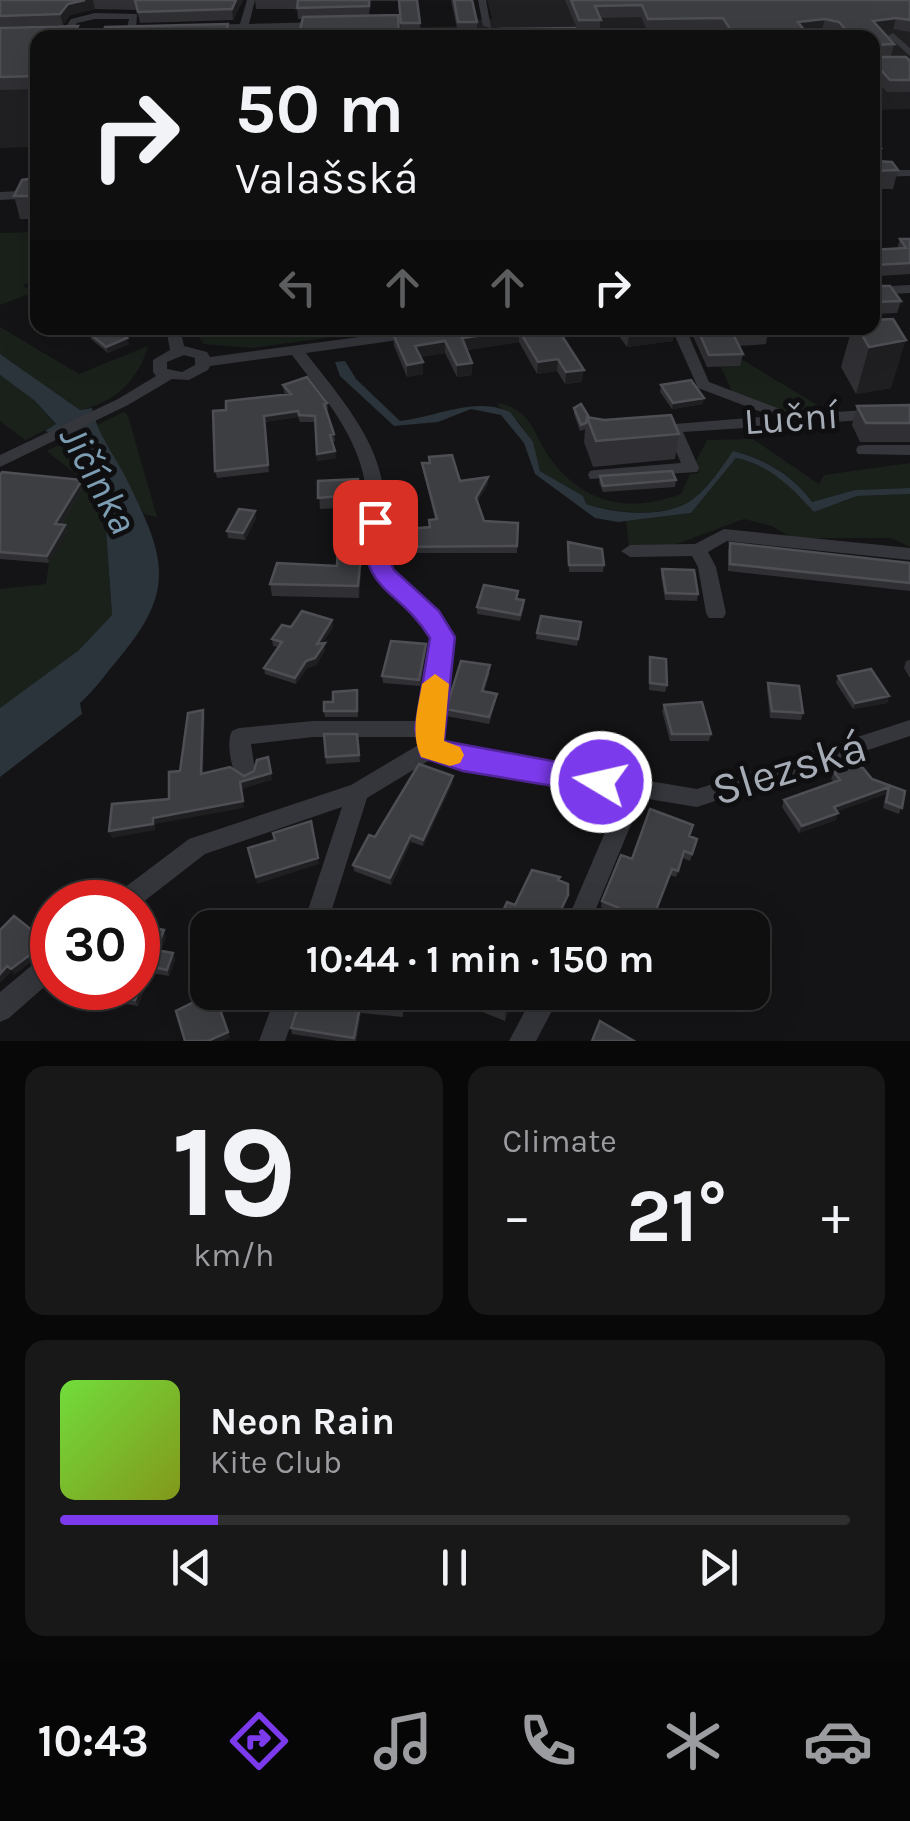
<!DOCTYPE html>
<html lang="en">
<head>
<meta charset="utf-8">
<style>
  :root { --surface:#0f0f10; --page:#181819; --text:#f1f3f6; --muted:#9b9c9f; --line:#2f2f30; --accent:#7c3aed }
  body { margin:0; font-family:Karla,sans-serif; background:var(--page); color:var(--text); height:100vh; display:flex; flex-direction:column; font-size:38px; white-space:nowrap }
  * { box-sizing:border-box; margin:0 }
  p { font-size:32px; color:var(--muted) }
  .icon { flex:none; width:55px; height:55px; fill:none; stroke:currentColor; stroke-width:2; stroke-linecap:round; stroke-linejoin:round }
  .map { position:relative; height:1041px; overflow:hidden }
  .sheet { display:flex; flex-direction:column; gap:25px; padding:25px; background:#080809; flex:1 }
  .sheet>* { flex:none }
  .hud { position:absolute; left:30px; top:30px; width:850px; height:305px; border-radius:20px; box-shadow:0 10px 40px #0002,0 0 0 2px var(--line); background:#0f0f10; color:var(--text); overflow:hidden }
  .speed { position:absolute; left:30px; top:880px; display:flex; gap:20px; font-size:50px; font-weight:700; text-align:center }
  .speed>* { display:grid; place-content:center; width:130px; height:130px; border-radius:50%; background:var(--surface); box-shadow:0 10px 40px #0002,0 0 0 2px var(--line); line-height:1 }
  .speed .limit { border:15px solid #d22; background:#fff; color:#111 }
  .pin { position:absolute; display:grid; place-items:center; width:85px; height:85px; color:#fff; margin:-42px; border-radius:20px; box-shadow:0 5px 15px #0006 }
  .me { position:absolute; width:110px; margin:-55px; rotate:279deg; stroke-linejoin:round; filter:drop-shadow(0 0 8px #0008) }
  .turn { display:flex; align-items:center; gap:35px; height:210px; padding:0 40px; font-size:45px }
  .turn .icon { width:130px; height:130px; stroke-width:2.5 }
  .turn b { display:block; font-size:70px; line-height:85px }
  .lanes { display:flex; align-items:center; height:95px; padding:0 40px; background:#0003; justify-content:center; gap:50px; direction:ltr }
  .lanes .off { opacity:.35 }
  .big { font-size:75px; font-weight:700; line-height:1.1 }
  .sheet .card { flex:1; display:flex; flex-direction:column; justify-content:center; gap:15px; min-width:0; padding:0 35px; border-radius:20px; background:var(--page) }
  .sheet .dial { align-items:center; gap:0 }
  .dial b { font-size:130px; line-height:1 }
  .song { display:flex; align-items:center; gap:30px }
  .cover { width:120px; height:120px; border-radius:15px; background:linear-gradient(135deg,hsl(100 70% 55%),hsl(70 70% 35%)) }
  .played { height:10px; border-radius:5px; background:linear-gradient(90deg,var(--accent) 20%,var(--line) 20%) }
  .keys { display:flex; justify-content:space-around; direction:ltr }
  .heat { display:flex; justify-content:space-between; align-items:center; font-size:55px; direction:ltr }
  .sheet .tiles { flex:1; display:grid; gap:25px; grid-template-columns:1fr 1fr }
  .card:last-child { grid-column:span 2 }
  .trip { position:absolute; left:190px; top:910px; width:580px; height:100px; border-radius:20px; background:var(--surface); box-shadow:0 10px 40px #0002,0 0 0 2px var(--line); font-weight:700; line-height:100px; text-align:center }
  .tabs { display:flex; height:160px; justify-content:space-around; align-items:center; background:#060606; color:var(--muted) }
  .tabs .icon { width:70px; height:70px }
  .tabs .current { color:var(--accent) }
  .tabs b { font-size:45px; color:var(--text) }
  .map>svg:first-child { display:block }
</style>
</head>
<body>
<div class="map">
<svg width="910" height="1041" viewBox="0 0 910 1041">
  <rect width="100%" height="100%" fill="#141416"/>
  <!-- built -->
  <path fill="#202023" d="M487,0H899L910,11V109L873,110L872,38H253L256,31L474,26V20L492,19Z
    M110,33L229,38H38L37,147L0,148V35Z"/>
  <!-- green -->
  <path fill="#1a211b" d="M35,232L37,279L22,286L37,291L0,305V233Z
    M0,327L79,374L148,346C139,379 115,403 80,410L0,354Z
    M191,328H396L252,348L204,344Z
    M736,356L829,412L795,414L735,398L721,367L740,366Z
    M0,375L35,401L56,425L25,440L0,421Z
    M500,403C533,412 533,434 550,458C584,505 630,513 681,494L690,474L699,473L695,463L707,440L753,439L819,484L824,475L910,463V488L855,490L812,502C794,475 764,459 734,451C722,467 709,487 693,499C666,519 615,513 586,504L583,496L540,471C533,444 524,418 497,406Z
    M124,412L128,416L157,517L144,514L95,426Z
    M70,439L78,448L105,515L112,615L79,650L0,708V589L46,584L49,563L67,533L57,531L84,486L92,487L47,451Z
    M736,458C770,465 791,486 814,512L857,496L910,494V547L891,538H792L772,526L744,519L671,546L629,545L626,521L691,513Z"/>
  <!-- water -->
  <path fill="#2a343a" d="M0,354L80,410L92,408C97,433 113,453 125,476C163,553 179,587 120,657C107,672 94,691 80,703L82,714L0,777V708L79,650L112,615L105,515L78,448L70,439L45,431L56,424L35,401L0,375Z
    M345,361L356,379L400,421C438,417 473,396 510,412L533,442L540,471L583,496L586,504C615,514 667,519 693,499C709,487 722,467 733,451C764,459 793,475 812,502L855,490L910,488V494L857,496L814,512C791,487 770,465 736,458L691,513L618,522L595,518L535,474L524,443L501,415L471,409L438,422L394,426L340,376L335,362Z"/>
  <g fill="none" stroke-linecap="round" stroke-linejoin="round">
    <!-- minor -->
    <path fill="#35363b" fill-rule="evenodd" d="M247,0H255L249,24L324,22L329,25L324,28L248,30L246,38H236L239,30L205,31L200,28L205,25L240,24Z
      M478,0H486L491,28L483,26Z
      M95,13L137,14L136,30L131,33L60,34L55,31L65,28L71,19ZM95,19H129L127,28H74L77,23Z
      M893,33L910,48V56L890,38L888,36Z
      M821,34L824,35L826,38H816Z
      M552,35H599L603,38H548Z
      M872,170H910V176L872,177Z
      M38,190V198L0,200V192Z
      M910,285V293L872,295V287Z
      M166,328H180L184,346L207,352L210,357L427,328H462L455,332L306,353C338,395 378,438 384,493C386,515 376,540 387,562C402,592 436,608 453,637L439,729L441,743L463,750L697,789L910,720V736L697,807L642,798L588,928H564L621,795L463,768L433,758L367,798L326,928H302L342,807L205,854L138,906V902H112L116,894L189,839L351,785L420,744L419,737H313L251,744L255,770L252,776L244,779L236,776C231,765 226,742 232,731L239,728L313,721H419L433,638C413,611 381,592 368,560C358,538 369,513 366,490C360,437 323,396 292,355L210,366L208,370L189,380L172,379L128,405L0,467V455L118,399L156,376L153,372V360L170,350ZM184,355L195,358V365L182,372L167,369V362Z
      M680,328H694L689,336L709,382L788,412L790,415L910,407V417L683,432L699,468L697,472L590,479L588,475L590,471L596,470L681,463L668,433L650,432L648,429L650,426L772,416L698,388L675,336Z
      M864,445H910V455L858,454L856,450L858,446Z
      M724,529L910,548V560L727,541L708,552L716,567L726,613L723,618H709L706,613L698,567L692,556L630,557L621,551L630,545L695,544Z
      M52,952V980L9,1018L0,1022V992L43,956Z
      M277,992H303L285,1041H259Z
      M535,992H562L536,1041H509Z"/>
  </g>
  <!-- wall -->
  <path fill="#303034" d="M0,0H243L233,20L140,23L137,10L95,9L70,15L63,25L0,27Z
    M255,0H417L421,34H401L398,1H371L369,15L298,19L297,9H256Z
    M451,0H472L477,22V33H458Z
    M565,0H910V32L893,29L882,31L894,44L891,56L879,57L910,61V92H887L872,76V38H840L837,33L822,30L806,33L810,38H727L722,29L647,30L641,17L600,18V32L578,31Z
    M0,28L38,38V89L0,90Z
    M872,142L878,161L898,170L893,189H872Z
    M38,157V219H20L14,196L34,178L30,164Z
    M900,239H910V274L878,276L876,283L873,284V286L901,301L897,313L872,314V250L897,249Z
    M436,328H609L562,335L582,382L565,384L557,371L537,374L519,342L467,350L472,375L457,377L445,353L420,357L423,362V374L407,377L394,346L393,334Z
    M613,328H674L673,341L627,347Z
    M695,328H766L768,332L766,344L739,346L743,354L740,366L707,367L693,336Z
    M852,328H872L891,388L856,394L841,367Z
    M89,333L129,344L108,353L91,339Z
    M283,385L327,403L328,409L326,410L334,434L335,441L332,442L336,458L317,461L315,422H300L298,417L264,422L269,472L217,478L215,471L226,410L286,395L284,392Z
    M661,385L703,404L672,409L660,392Z
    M910,405V442H860L852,425L857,406Z
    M574,408L589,417L679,434L675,459L593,467L584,442L585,429L580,431L574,414Z
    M429,457L460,481L488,477V484L477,502L484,521L518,523L517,553H388L385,531L429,527V520L435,519L423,470L422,463H429Z
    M0,475L82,480L84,486L61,525H65L67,532L49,563L0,559Z
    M600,476L676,480L675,487L603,492L599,482Z
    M358,479L362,555L359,598L272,596L270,584L337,566L340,508L320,509L318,481Z
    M256,518L245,540L228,538L227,531Z
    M568,542L604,565L603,572H569Z
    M730,543L910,563V591L728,571V551Z
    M662,569L698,594L697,601L665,600L661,575Z
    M517,599L524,607L520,621L477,614V607Z
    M581,622L577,646L536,639L537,633Z
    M291,627H333L322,643L325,650L316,665L307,668L296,684L265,674L264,668L278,647L273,646L272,639Z
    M426,650L420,686L383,683L382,676Z
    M650,657L667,685L665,692L649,690Z
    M910,660V678L904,668L906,661Z
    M490,672L484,691L496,700L489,724L446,716V709Z
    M838,676L889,696L887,703L853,709L836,683Z
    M768,683L803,713L801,720L770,718L767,690Z
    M357,690L358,717H325L324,711L333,702Z
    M664,705L711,734L709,741H670L662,711Z
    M324,734H357L360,762L326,764Z
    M834,772L872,779L905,791L899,814L883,808L886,794L837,811L836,820L799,833L782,807L784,800L834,782L831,779Z
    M453,782L423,846L411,842L391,885L354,871L353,865L375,837Z
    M697,839L690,861L683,858L676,877L670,875L650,928H611L617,914L601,907L602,901L632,859Z
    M166,937L160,951L173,953L175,960L169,976L151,973L138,1006L97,999L95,992Z
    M402,992L403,1017L361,1013L356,1041H338L292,1034L291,1028L342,1004Z
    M481,992L511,1003L505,1021L480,1011Z"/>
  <!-- shaded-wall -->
  <path fill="#1f1f22" d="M85,0H93L95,9L70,15L63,25L60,14L68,4Z
    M236,0H243L233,20L232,9Z
    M896,18L893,29L870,33L873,21Z
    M825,19L822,30L796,34L798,22Z
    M78,26L81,38H72Z
    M881,148L877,166L872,167L874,149Z
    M880,271L876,283L872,284V273Z
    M555,328H609L554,336Z
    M675,329L673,341L627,347L629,335Z
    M519,330V342L462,351V338Z
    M127,338L129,344L108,353L106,347Z
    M906,340L891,388L856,394L869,347Z
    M445,341V353L415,358V346Z
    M558,359L557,371L537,374L538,362Z
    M423,362V374L407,377V365Z
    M472,363V375L457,377V365Z
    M584,370L582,382L565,384L566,372Z
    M704,398L703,404L672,409L673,403Z
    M298,411V417L264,422L269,472L264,416Z
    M335,451L336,458L317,461V454Z
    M488,477V484L476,504V498Z
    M358,479L362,555L359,598L358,586Z
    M82,480L84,486L57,531L55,524Z
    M255,511L256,518L245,540L243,533Z
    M65,525L67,532L49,563L47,556Z
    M332,620L333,627L317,651V644Z
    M325,643V650L316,665L307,668L296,684L295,678L306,661Z
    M889,696L887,703L853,709L855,703Z
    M203,710L205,717L203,780L201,774Z
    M271,773L272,780L241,789L244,808L155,824V830L112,838L109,831L153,818L240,782Z
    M453,776V782L423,846V840Z
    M889,787L886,794L831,814L834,807Z
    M838,813L836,820L799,833L802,826Z
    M411,835V842L391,885L390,878Z
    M318,858L319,864L257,884L256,877Z
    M568,895L567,901L554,928H552Z
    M164,930L166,937L158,956L156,950Z
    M47,942L50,948L14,975L11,969Z
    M173,953L175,960L169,976L167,970Z
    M7,966L11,972L0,983V974Z
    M149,966L151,973L138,1006L135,1000Z
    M510,992H512L511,1003L505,1021L506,1003Z
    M360,1007L361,1013L355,1041L354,1038Z
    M228,1032L230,1038L223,1041H208Z"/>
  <!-- building -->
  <path fill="#3d3e42" stroke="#4d4f54" stroke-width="2.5" d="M0,0H85L68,4L60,14L0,16Z
    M135,0H236L232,9L138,12Z
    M298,0H369V6L297,8Z
    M399,0H417L420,23H401Z
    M454,0H472L477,22H458Z
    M571,0H910V20L896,18L873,21L894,44L872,45V38H853L839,22L825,19L798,22L810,38H736L723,18L648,19L642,5L595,6L601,20H579Z
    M398,15L399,38H298L303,17Z
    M228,24L225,38H100L105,27Z
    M78,26L72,38H38V76L0,77V28Z
    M575,28L579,38H502L500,29Z
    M872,57H906L910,61V80H890L872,60Z
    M872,142H876L881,148L874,149V161L892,162L898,170L872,171Z
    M34,157H38V196H14L22,180L35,178L36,168L30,164Z
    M900,239H910V263L875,265L880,271L872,273V250L906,248Z
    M872,274L873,286H890L901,301L872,302Z
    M893,319L906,340L869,347L858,328H872V320Z
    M102,328H112L127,338L106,347L89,333Z
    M436,328H557L584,370L566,372L558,359L538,362L519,330L462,338L472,363L457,365L445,341L415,346L423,362L407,365L393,334Z
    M623,328H674L675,329L629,335Z
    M697,328H766L768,332L733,334L743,354L709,355Z
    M307,377L327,403L324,404L334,434L330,435L335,451L317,454L315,416L299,415L298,411L264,416L268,465L215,471L213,411L226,410V401L291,394L283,385Z
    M691,380L704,398L673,403L661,385Z
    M581,404L589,417H587L586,423L581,425L574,408Z
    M910,405V423H866L857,406Z
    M671,415L679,434L596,441L587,417L604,420Z
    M452,455L460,481L488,477L476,498L484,521L518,523L517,546L387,547L385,531L430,527L429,520L437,519L422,463H430L429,457Z
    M672,471L676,480L603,486L600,476Z
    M2,472L82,480L55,524L65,525L47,556L0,552V475Z
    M358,479L362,543L358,586L270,584L277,563L337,566L340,496L318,498V481Z
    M239,509L255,511L243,533L227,531Z
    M568,542L602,549L604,565H569Z
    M730,543L910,563V583L730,564Z
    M662,569L694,570L698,594L666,593Z
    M484,585L518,591L516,599L524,600L520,615L477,607Z
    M302,611L332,620L317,644L325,643L315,658L306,661L295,678L264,668L282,642L272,639L282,625L291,627Z
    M541,616L581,622L578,639L537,633Z
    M391,641L426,644L419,680L382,676Z
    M650,657L666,659L667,685L650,683Z
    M461,661L490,665L482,691L497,694L489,717L446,709Z
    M871,669L889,696L855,703L838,676Z
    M768,683L799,686L803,713L772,711Z
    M357,690V711H324V702H333V692Z
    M702,702L711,734H672L664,705Z
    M203,710L201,774L230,767L244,776L254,771L257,760L268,757L271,773L240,782L243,801L153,818V824L109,831L112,804L169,799V772L180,771L188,713Z
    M324,734H357L359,755L326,757Z
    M419,764L453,776L423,840L411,835L390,878L353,865L369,835L375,837Z
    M852,765L863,768L872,779L905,791L902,808L886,802L889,787L834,807L838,813L802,826L784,800L840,780L834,772Z
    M650,809L693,825L689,836L697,839L692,854L684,851L678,871L672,869L649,928H611L619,908L602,901L621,855L632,859Z
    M311,821L318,858L256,877L248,848L275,840L273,833Z
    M532,870L560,877L558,880L568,884V895L552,928H460L461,918L496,927L507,902L515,905Z
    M14,916L47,942L11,969L7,966L0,974V930Z
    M143,926L164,930L156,950L173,953L167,970L149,966L135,1000L95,992L97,988H138V940Z
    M344,992H402V1011L360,1007L354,1038L291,1028L301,998L342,1004Z
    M481,992H510L506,1003Z
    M200,999L203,1007L217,1001L228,1032L208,1041H185L176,1011Z
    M600,1021L634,1041H592Z"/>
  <!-- route -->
  <path fill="#7c3aed" stroke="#51269a" stroke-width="2.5" d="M375,515L386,522V555L394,570L439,611L455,637L444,741L601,770L611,774L615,782L611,790L601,794L463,771L421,757L415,729L430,638C398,586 362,596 363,522Z"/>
  <!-- slow -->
  <path fill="#f59e0b" d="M435,674L449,684L444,741L460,747L464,755L460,763L450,766L421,757C410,733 418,708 422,684Z"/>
  <g text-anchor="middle" stroke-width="10" stroke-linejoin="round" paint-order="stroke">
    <!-- street labels -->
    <g font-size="38" fill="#a6acb6" stroke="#0f0f11">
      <text transform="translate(791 418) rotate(-4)" y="13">Luční</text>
    </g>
    <!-- water labels -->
    <g font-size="40" font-style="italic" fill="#7c9db2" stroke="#0f0f11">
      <text transform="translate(99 479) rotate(61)" y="14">Jičínka</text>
    </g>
    <!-- near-street labels -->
    <g font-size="45" fill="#a6acb6" stroke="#0f0f11">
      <text transform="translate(789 767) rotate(-17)" y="16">Slezská</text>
    </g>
  </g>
</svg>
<div class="speed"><div class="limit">30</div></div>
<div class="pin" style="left:375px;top:522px;background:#d93025"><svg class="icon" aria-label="arrive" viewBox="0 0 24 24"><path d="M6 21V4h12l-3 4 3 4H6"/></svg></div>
<svg class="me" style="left:601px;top:782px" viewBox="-20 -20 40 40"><circle r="17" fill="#7c3aed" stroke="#fff" stroke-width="3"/><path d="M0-11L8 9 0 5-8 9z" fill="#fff"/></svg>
<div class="trip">10:44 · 1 min · 150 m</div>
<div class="hud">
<div class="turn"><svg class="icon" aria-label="right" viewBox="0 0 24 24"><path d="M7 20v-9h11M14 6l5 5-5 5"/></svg><div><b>50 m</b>Valašská</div></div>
<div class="lanes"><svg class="icon off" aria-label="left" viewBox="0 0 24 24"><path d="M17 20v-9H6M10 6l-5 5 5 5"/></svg><svg class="icon off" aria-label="ahead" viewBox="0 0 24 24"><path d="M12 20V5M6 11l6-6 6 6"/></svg><svg class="icon off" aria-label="ahead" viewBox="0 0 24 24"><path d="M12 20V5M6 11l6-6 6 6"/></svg><svg class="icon" aria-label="right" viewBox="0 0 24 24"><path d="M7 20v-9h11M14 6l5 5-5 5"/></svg></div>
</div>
</div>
<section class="sheet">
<div class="tiles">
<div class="card dial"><b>19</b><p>km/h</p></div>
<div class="card"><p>Climate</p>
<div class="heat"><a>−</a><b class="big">21°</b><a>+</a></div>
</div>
<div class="card">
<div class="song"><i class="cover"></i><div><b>Neon Rain</b><p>Kite Club</p></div></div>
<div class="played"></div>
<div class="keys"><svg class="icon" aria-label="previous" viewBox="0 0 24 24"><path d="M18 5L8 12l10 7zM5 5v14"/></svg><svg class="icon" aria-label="pause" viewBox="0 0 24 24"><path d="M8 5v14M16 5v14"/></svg><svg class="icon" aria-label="next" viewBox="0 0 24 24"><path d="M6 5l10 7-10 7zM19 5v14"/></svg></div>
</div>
</div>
</section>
<nav class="tabs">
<b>10:43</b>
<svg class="icon current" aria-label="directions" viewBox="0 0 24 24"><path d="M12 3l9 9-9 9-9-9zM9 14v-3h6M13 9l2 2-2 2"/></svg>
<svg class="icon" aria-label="music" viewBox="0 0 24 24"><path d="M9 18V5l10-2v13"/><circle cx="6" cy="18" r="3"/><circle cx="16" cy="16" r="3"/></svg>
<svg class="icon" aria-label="phone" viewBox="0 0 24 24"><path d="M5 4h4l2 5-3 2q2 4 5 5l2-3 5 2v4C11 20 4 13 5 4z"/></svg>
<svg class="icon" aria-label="climate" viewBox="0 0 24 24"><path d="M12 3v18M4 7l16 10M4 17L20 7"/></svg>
<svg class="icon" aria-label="car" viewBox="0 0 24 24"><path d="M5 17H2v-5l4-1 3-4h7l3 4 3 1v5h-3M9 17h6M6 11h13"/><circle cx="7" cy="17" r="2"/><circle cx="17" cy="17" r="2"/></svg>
</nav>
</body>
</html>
